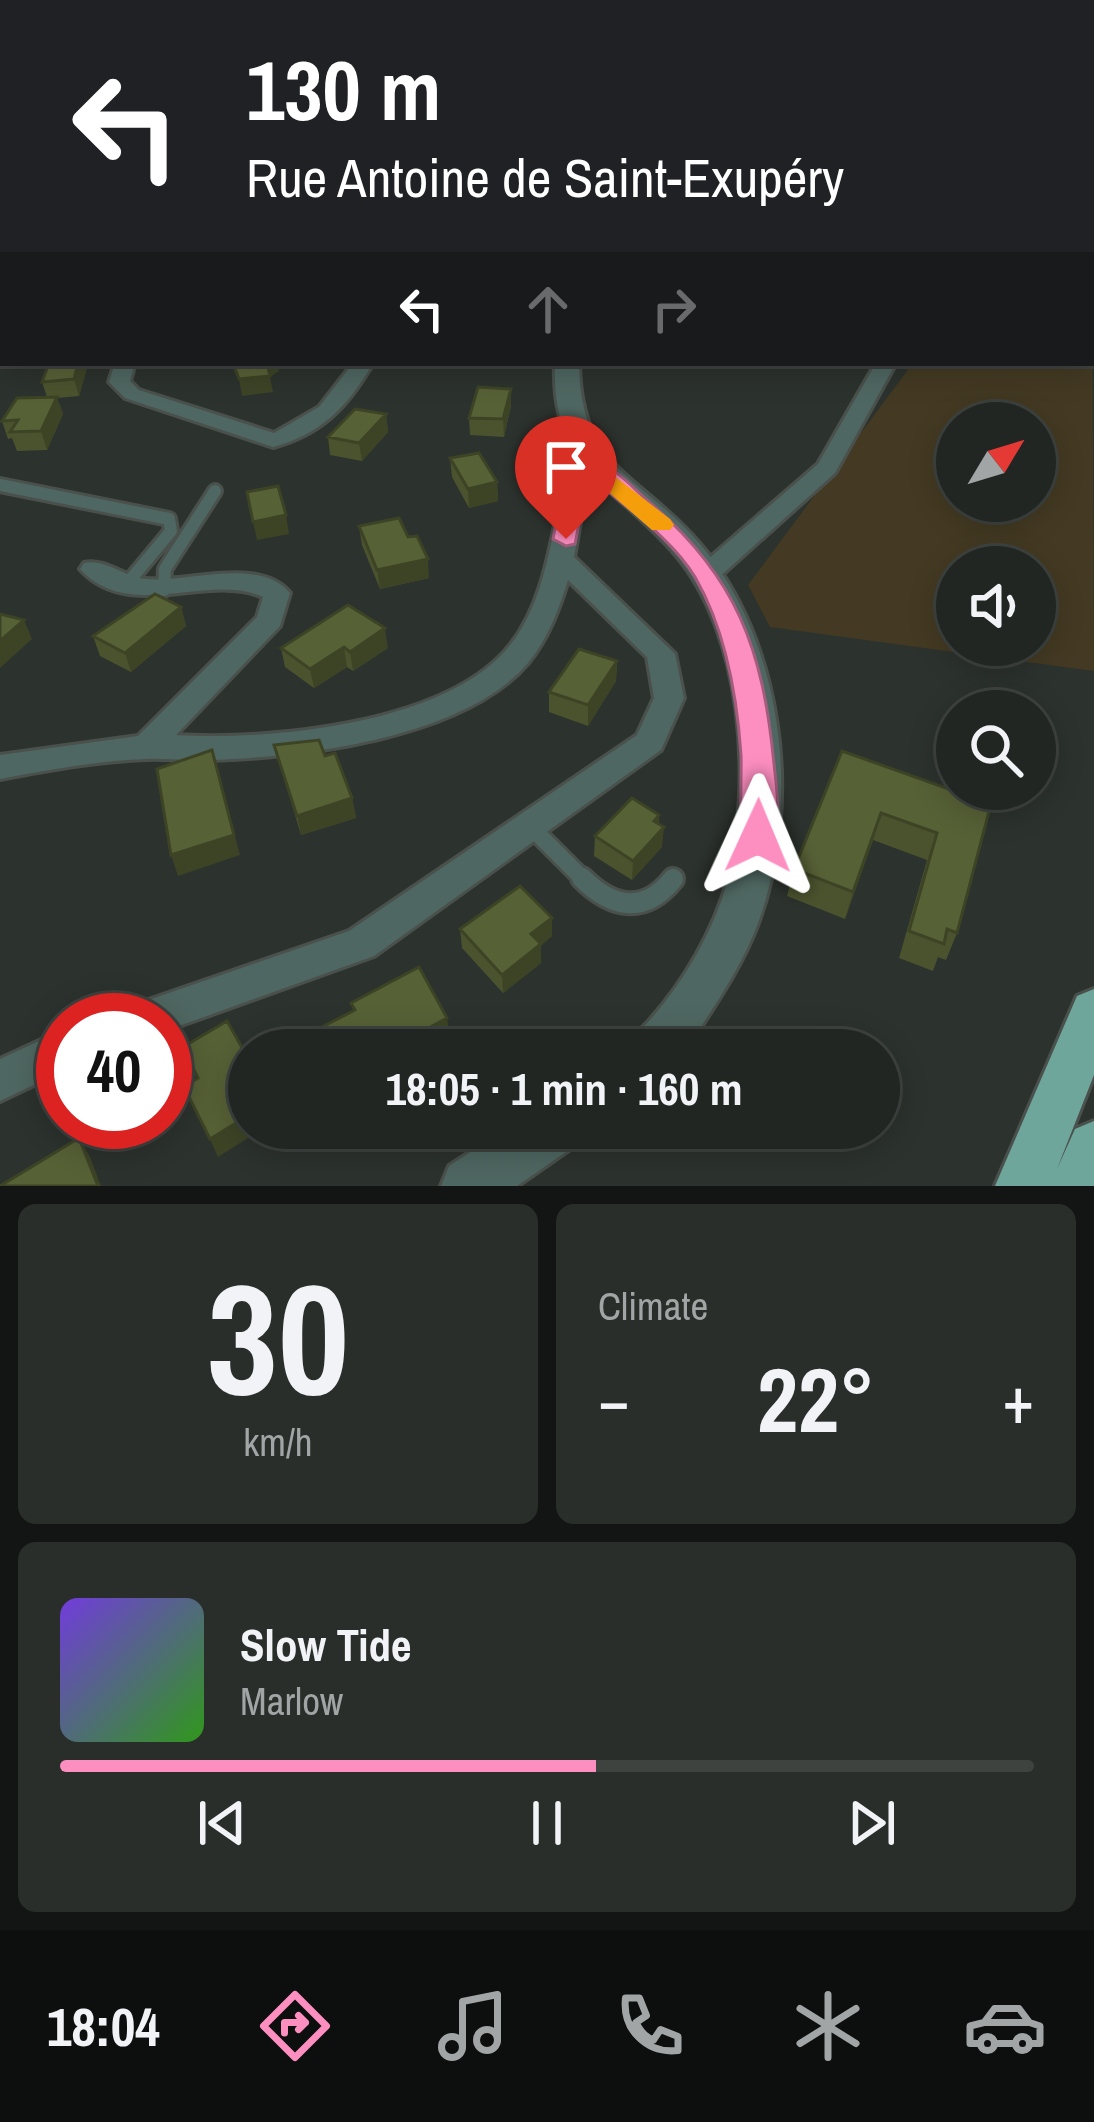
<!DOCTYPE html>
<html lang="en">
<head>
<meta charset="utf-8">
<style>
  :root { --surface:#212622; --page:#292e2a; --text:#f1f3f6; --muted:#a2a5a5; --line:#3e4340; --accent:#fd8ec0 }
  body { margin:0; font-family:"Archivo Narrow",sans-serif; background:var(--page); color:var(--text); height:100vh; display:flex; flex-direction:column; font-size:45px; white-space:nowrap }
  * { box-sizing:border-box; margin:0 }
  p { font-size:39px; color:var(--muted) }
  .icon { flex:none; width:66px; height:66px; fill:none; stroke:currentColor; stroke-width:2; stroke-linecap:round; stroke-linejoin:round }
  .map { position:relative; height:1186px; overflow:hidden }
  .side { display:flex; flex-direction:column; gap:18px; padding:18px; background:#121513; flex:1 }
  .side>* { flex:none }
  .top-card { position:absolute; left:0px; top:0px; width:1095px; height:366px; box-shadow:0 6px 30px #0003,0 0 0 3px var(--line); background:#202124; color:#fff; overflow:hidden }
  .needle { width:78px; rotate:52deg }
  .controls { position:absolute; left:936px; top:402px; display:grid; gap:24px }
  .controls a { display:grid; place-items:center; width:120px; height:120px; border-radius:50%; background:var(--surface); box-shadow:0 6px 30px #0003,0 0 0 3px var(--line); font-size:60px }
  .speed { position:absolute; left:36px; top:993px; display:flex; gap:24px; font-size:60px; font-weight:700; text-align:center }
  .speed>* { display:grid; place-content:center; width:156px; height:156px; border-radius:50%; background:var(--surface); box-shadow:0 6px 30px #0003,0 0 0 3px var(--line); line-height:1 }
  .speed .limit { border:18px solid #d22; background:#fff; color:#111 }
  .pin { position:absolute; display:grid; place-items:center; width:102px; height:102px; color:#fff; margin:-123px -51px; border-radius:50% 50% 50% 0; rotate:-45deg; box-shadow:0 0 12px #0007 }
  .pin .icon { rotate:45deg }
  .me { position:absolute; width:132px; margin:-66px; rotate:1deg; stroke-linejoin:round; filter:drop-shadow(0 0 9px #0008) }
  .turn { display:flex; align-items:center; gap:42px; height:252px; padding:0 48px; font-size:54px }
  .turn .icon { width:156px; height:156px; stroke-width:2.5 }
  .turn b { display:block; font-size:84px; line-height:102px }
  .lanes { display:flex; align-items:center; height:114px; padding:0 48px; background:#0003; justify-content:center; gap:60px; direction:ltr }
  .lanes .off { opacity:.35 }
  .big { font-size:90px; font-weight:700; line-height:1.1 }
  .side .card { flex:1; display:flex; flex-direction:column; justify-content:center; gap:18px; min-width:0; padding:0 42px; border-radius:18px; background:var(--page) }
  .side .dial { align-items:center; gap:0 }
  .dial b { font-size:156px; line-height:1 }
  .song { display:flex; align-items:center; gap:36px }
  .cover { width:144px; height:144px; border-radius:18px; background:linear-gradient(135deg,hsl(260 70% 55%),hsl(110 70% 35%)) }
  .played { height:12px; border-radius:6px; background:linear-gradient(90deg,var(--accent) 55%,var(--line) 55%) }
  .keys { display:flex; justify-content:space-around; direction:ltr }
  .heat { display:flex; justify-content:space-between; align-items:center; font-size:66px; direction:ltr }
  .side .tiles { flex:1; display:grid; gap:18px; grid-template-columns:1fr 1fr }
  .card:last-child { grid-column:span 2 }
  .trip { position:absolute; left:228px; top:1029px; width:672px; height:120px; border-radius:60px; background:var(--surface); box-shadow:0 6px 30px #0003,0 0 0 3px var(--line); font-weight:700; line-height:120px; text-align:center }
  .tab-bar { display:flex; height:192px; justify-content:space-around; align-items:center; background:#0d0f0e; color:var(--muted) }
  .tab-bar .icon { width:84px; height:84px }
  .tab-bar .active { color:var(--accent) }
  .tab-bar b { font-size:54px; color:var(--text) }
  .map>svg:first-child { display:block }
</style>
</head>
<body>
<div class="map">
<svg width="1094" height="1186" viewBox="0 0 1094 1186">
  <rect width="100%" height="100%" fill="#2c322d"/>
  <!-- green -->
  <path fill="#443a23" fill-rule="evenodd" d="M1092,234L1094,671L770,627L748,585L907,371L908,363H1092ZM957,423H1035V501H957ZM957,567H1035V645H957Z"/>
  <g fill="none" stroke-linecap="round" stroke-linejoin="round">
    <!-- service-far2 casing -->
    <g stroke="#4a504b" stroke-width="18">
      <path id="service-far2" d="M0,485L169,519L171,531L126,585
        M164,590L165,569L215,491"/>
    </g>
    <!-- service-far1 casing -->
    <g stroke="#4a504b" stroke-width="22">
      <path id="service-far1" d="M530,826L585,881"/>
    </g>
    <!-- service casing -->
    <g stroke="#4a504b" stroke-width="26">
      <path id="service" d="M582,878C613,909 645,914 673,879"/>
    </g>
    <!-- minor casing -->
    <g stroke="#4a504b" stroke-width="6">
      <path id="minor" d="M1092,281H1094V291H1092Z
        M115,363H135L130,381L139,390L274,433L319,407L353,363H373C348,406 322,434 273,447L125,398L109,382Z
        M876,363H896L835,473L716,580H698L694,574L698,568L818,464Z
        M596,461L608,468L586,488L574,557L675,654L684,698L661,750L374,956L165,1031V1020H122L128,1007L349,931L637,735L654,698L647,657L568,580C559,609 548,639 528,663C464,738 304,757 210,760C188,761 167,758 146,759C96,761 48,770 0,779V755L138,736L257,617L263,597C209,572 129,623 80,569L84,563C105,558 124,577 146,579C188,583 259,556 290,593L280,626L176,735C270,741 449,724 511,644C537,611 547,565 555,525C558,512 558,492 566,481C573,472 586,464 596,461Z
        M63,1030V1071L0,1101V1059Z"/>
    </g>
    <!-- tertiary casing -->
    <g stroke="#4a504b" stroke-width="6">
      <path id="tertiary" d="M555,363H579C580,470 640,474 699,543C784,641 802,804 758,923C741,969 712,1009 686,1050H626C632,1036 637,1033 648,1022C683,984 715,929 728,879C753,783 743,634 676,555C615,483 551,472 555,363Z
        M507,1128H581L573,1147L517,1186H441L449,1166Z"/>
    </g>
    <!-- trunk casing -->
    <g stroke="#4a504b" stroke-width="6">
      <path id="trunk" d="M1094,989V1075L1057,1169L1075,1129L1094,1121V1186H995L1077,996Z"/>
    </g>
    <!-- service-far2 -->
    <use href="#service-far2" stroke="#4f6762" stroke-width="12"/>
    <!-- service-far1 -->
    <use href="#service-far1" stroke="#4f6762" stroke-width="16"/>
    <!-- service -->
    <use href="#service" stroke="#4f6762" stroke-width="20"/>
    <!-- minor -->
    <use href="#minor" fill="#4f6762" fill-rule="evenodd"/>
    <!-- tertiary -->
    <use href="#tertiary" fill="#4f6762" fill-rule="evenodd"/>
    <!-- trunk -->
    <use href="#trunk" fill="#6ea69c" fill-rule="evenodd"/>
  </g>
  <!-- wall -->
  <path fill="#4b532e" d="M49,363H86L87,368L79,396L57,398L63,414L47,450L17,451L12,438L8,439L2,421L47,397L42,382Z
    M511,406L504,437L470,435L469,418Z
    M386,414L388,432L362,461L330,455L328,437Z
    M450,458L497,482L498,501L469,508L452,477Z
    M359,526L408,537L429,578L380,589L362,545Z
    M181,607L186,626L131,672L100,656L93,636Z
    M281,648H388L353,671L347,667L314,688L285,667Z
    M617,661L616,681L588,726L549,712V692Z
    M274,745L325,756L352,798L356,818L301,835Z
    M842,751L991,804L957,933L946,960L938,957L933,971L899,958L927,860L873,840L845,919L787,896L794,869Z
    M659,815V824L662,847L632,880L594,856L595,836Z
    M552,918V936L541,945V963L503,993L462,948L460,929Z"/>
  <!-- shaded-wall -->
  <path fill="#3d4426" d="M78,363H86L87,368L79,396L74,379Z
    M267,363H278L279,371L270,377L273,392L242,396L239,379Z
    M511,389V406L504,437L503,419Z
    M57,397L63,414L47,450L41,431Z
    M386,414L388,432L362,461L359,443Z
    M497,482L498,501L469,508L468,489Z
    M286,515L289,534L257,540L253,522Z
    M428,559L429,578L380,589L377,570Z
    M181,607L186,626L131,672L125,653Z
    M24,620L32,639L0,668V641Z
    M385,628L388,648L353,671L350,652Z
    M344,647L347,667L314,688L310,669Z
    M617,661L616,681L588,726V705Z
    M212,750L240,855L178,876L171,855Z
    M352,798L356,818L301,835L297,816Z
    M881,813L873,840L845,919L853,892Z
    M659,815L658,834L664,827L662,847L632,880L633,861L654,821Z
    M552,918V936L541,945V963L503,993L502,975L531,934Z
    M447,1018L450,1037L426,1050H388Z
    M383,1041L384,1050H365Z
    M249,1115V1128H264L218,1157L210,1139Z
    M79,1138L90,1157L101,1186H98Z"/>
  <!-- building -->
  <path fill="#576136" stroke="#3d4426" stroke-width="3" d="M49,363H78L74,379L42,382Z
    M233,363H267L270,376L239,379Z
    M478,387L511,389L503,419L469,418Z
    M57,397L41,431L10,432L18,420L2,421L17,398Z
    M355,409L386,414L359,443L328,437Z
    M479,453L497,482L468,489L450,458Z
    M278,486L286,515L253,522L247,492Z
    M399,518L408,537L417,536L428,559L377,570L359,526Z
    M155,594L181,607L125,653L93,636Z
    M348,605L385,628L350,652L344,647L310,669L281,648Z
    M0,614L24,620L0,641Z
    M579,649L617,661L588,705L549,692Z
    M319,740L325,756L335,753L352,798L297,816L274,745Z
    M212,750L234,835L171,855L157,769Z
    M842,751L991,804L957,933L947,929L944,944L909,931L937,833L881,813L853,892L794,869Z
    M632,798L659,815L654,821L664,827L633,861L595,836Z
    M520,886L552,918L531,934L541,944L502,975L460,929Z
    M419,967L447,1018L388,1050L383,1041L365,1050H330L320,1028L355,1010L351,1003Z
    M227,1021L249,1060V1115L210,1139L184,1087L198,1078L183,1047Z
    M79,1138L98,1186H0Z"/>
  <!-- sky -->
  <linearGradient id="sky" x2="0" y2="1"><stop stop-color="#181c19"/><stop offset="0.51" stop-color="#454f57"/><stop offset="1" stop-color="#454f57" stop-opacity="0"/></linearGradient>
  <rect width="1094" height="340" fill="url(#sky)"/>
  <!-- route -->
  <path fill="#fd8ec0" stroke="#a45c7d" stroke-width="3" d="M596,462C615,467 632,487 647,500C737,576 763,649 774,764C777,791 782,821 770,846L758,850L745,846C738,832 742,775 741,755C737,696 725,629 695,577C672,539 629,510 596,481L586,488L575,544L566,546L553,539L563,486Z"/>
  <!-- slow -->
  <path fill="#f59e0b" d="M596,462L670,519L674,525L670,530H652L596,481L576,483V473Z"/>
</svg>
<div class="controls">
<a><svg class="needle" viewBox="-14 -14 28 28"><path d="M0-13l5 13h-10z" fill="#e53935"/><path d="M0 13l5-13h-10z" fill="#a2a5a5"/></svg></a>
<a><svg class="icon" aria-label="sound" viewBox="0 0 24 24"><path d="M4 9h4l5-4v14l-5-4H4zM17 9q2 3 0 6"/></svg></a>
<a><svg class="icon" aria-label="search" viewBox="0 0 24 24"><circle cx="10" cy="10" r="6"/><path d="M15 15l6 6"/></svg></a>
</div>
<div class="speed"><div class="limit">40</div></div>
<div class="pin" style="left:566px;top:539px;background:#d93025"><svg class="icon" aria-label="arrive" viewBox="0 0 24 24"><path d="M6 21V4h12l-3 4 3 4H6"/></svg></div>
<svg class="me" style="left:758px;top:836px" viewBox="-20 -20 40 40"><path d="M0-17L14 15 0 8-14 15z" fill="#fd8ec0" stroke="#fff" stroke-width="4"/></svg>
<div class="trip">18:05 · 1 min · 160 m</div>
<div class="top-card">
<div class="turn"><svg class="icon" aria-label="left" viewBox="0 0 24 24"><path d="M17 20v-9H6M10 6l-5 5 5 5"/></svg><div><b>130 m</b>Rue Antoine de Saint-Exupéry</div></div>
<div class="lanes"><svg class="icon" aria-label="left" viewBox="0 0 24 24"><path d="M17 20v-9H6M10 6l-5 5 5 5"/></svg><svg class="icon off" aria-label="ahead" viewBox="0 0 24 24"><path d="M12 20V5M6 11l6-6 6 6"/></svg><svg class="icon off" aria-label="right" viewBox="0 0 24 24"><path d="M7 20v-9h11M14 6l5 5-5 5"/></svg></div>
</div>
</div>
<section class="side">
<div class="tiles">
<div class="card dial"><b>30</b><p>km/h</p></div>
<div class="card"><p>Climate</p>
<div class="heat"><a>−</a><b class="big">22°</b><a>+</a></div>
</div>
<div class="card">
<div class="song"><i class="cover"></i><div><b>Slow Tide</b><p>Marlow</p></div></div>
<div class="played"></div>
<div class="keys"><svg class="icon" aria-label="previous" viewBox="0 0 24 24"><path d="M18 5L8 12l10 7zM5 5v14"/></svg><svg class="icon" aria-label="pause" viewBox="0 0 24 24"><path d="M8 5v14M16 5v14"/></svg><svg class="icon" aria-label="next" viewBox="0 0 24 24"><path d="M6 5l10 7-10 7zM19 5v14"/></svg></div>
</div>
</div>
</section>
<nav class="tab-bar">
<b>18:04</b>
<svg class="icon active" aria-label="directions" viewBox="0 0 24 24"><path d="M12 3l9 9-9 9-9-9zM9 14v-3h6M13 9l2 2-2 2"/></svg>
<svg class="icon" aria-label="music" viewBox="0 0 24 24"><path d="M9 18V5l10-2v13"/><circle cx="6" cy="18" r="3"/><circle cx="16" cy="16" r="3"/></svg>
<svg class="icon" aria-label="phone" viewBox="0 0 24 24"><path d="M5 4h4l2 5-3 2q2 4 5 5l2-3 5 2v4C11 20 4 13 5 4z"/></svg>
<svg class="icon" aria-label="climate" viewBox="0 0 24 24"><path d="M12 3v18M4 7l16 10M4 17L20 7"/></svg>
<svg class="icon" aria-label="car" viewBox="0 0 24 24"><path d="M5 17H2v-5l4-1 3-4h7l3 4 3 1v5h-3M9 17h6M6 11h13"/><circle cx="7" cy="17" r="2"/><circle cx="17" cy="17" r="2"/></svg>
</nav>
</body>
</html>
